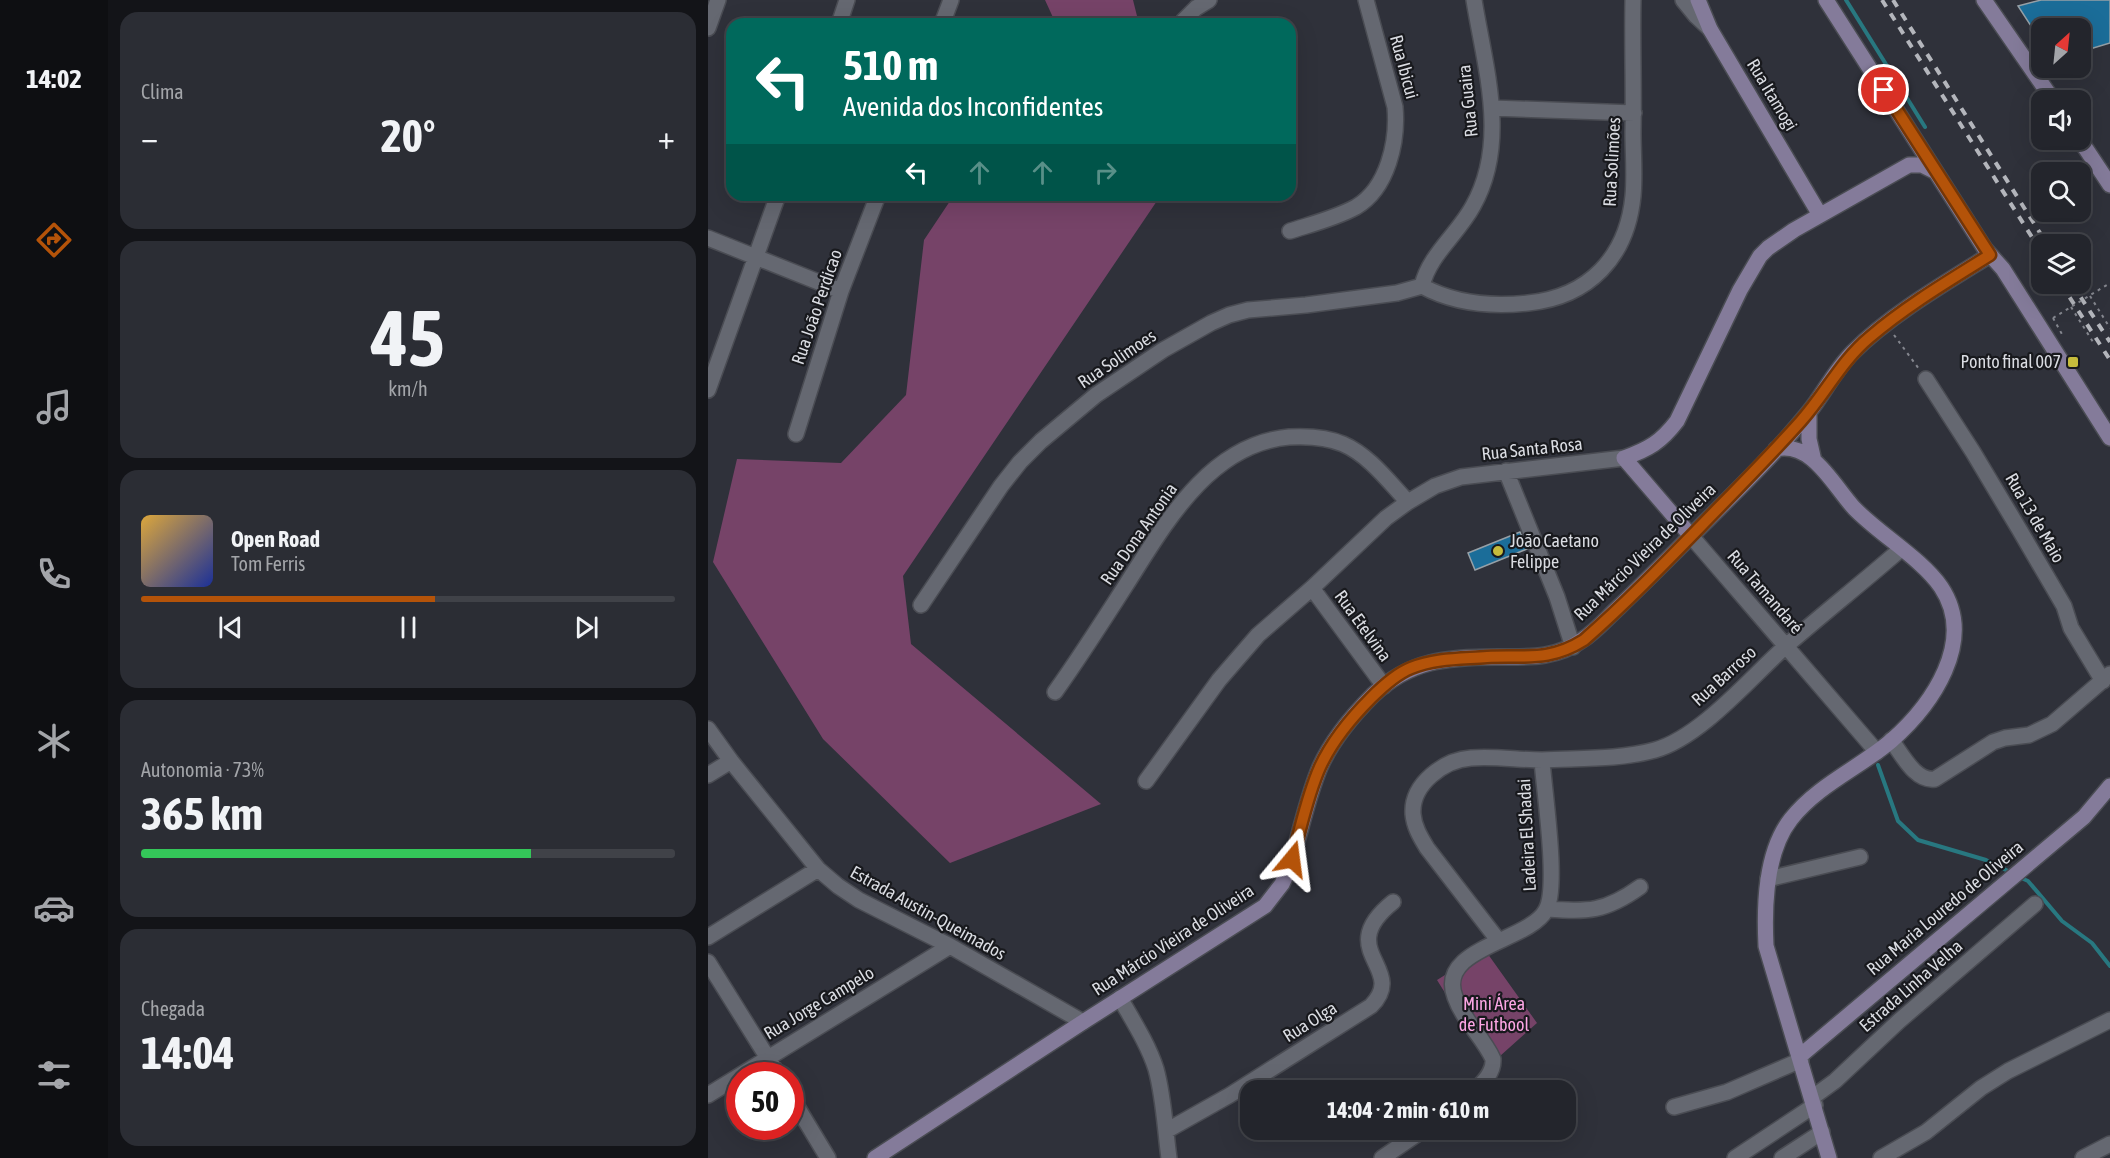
<!DOCTYPE html>
<html lang="pt">
<head>
<meta charset="utf-8">
<style>
  :root { --surface:#23252c; --page:#2b2d34; --text:#f1f3f6; --muted:#a3a5a9; --line:#404248; --accent:#b45309 }
  body { margin:0; font-family:"Asap Condensed",sans-serif; background:var(--page); color:var(--text); height:100vh; display:flex; flex-direction:column; font-size:22px; white-space:nowrap }
  * { box-sizing:border-box; margin:0 }
  p { font-size:20px; color:var(--muted) }
  .icon { flex:none; width:33px; height:33px; fill:none; stroke:currentColor; stroke-width:2; stroke-linecap:round; stroke-linejoin:round }
  .map { position:relative; flex:1; overflow:hidden }
  .side { display:flex; flex-direction:column; gap:12px; padding:12px; background:#131418; width:600px }
  .side>* { flex:none }
  .hud { position:absolute; left:18px; top:18px; width:570px; height:183px; border-radius:18px; box-shadow:0 6px 24px #0002,0 0 0 2px var(--line); background:#00695c; color:#fff; overflow:hidden }
  .needle { width:39px; rotate:27deg }
  .fabs { position:absolute; left:1323px; top:18px; display:grid; gap:12px }
  .fabs a { display:grid; place-items:center; width:60px; height:60px; border-radius:12px; background:var(--surface); box-shadow:0 6px 24px #0002,0 0 0 2px var(--line); font-size:30px }
  .speed { position:absolute; left:18px; top:1062px; display:flex; gap:12px; font-size:30px; font-weight:700; text-align:center }
  .speed>* { display:grid; place-content:center; width:78px; height:78px; border-radius:50%; background:var(--surface); box-shadow:0 6px 24px #0002,0 0 0 2px var(--line); line-height:1 }
  .speed .limit { border:9px solid #d22; background:#fff; color:#111 }
  .pin { position:absolute; display:grid; place-items:center; width:51px; height:51px; color:#fff; margin:-26px; border:3px solid #fff; border-radius:50%; box-shadow:0 2px 6px #0007 }
  .me { position:absolute; width:66px; margin:-33px; rotate:16deg; stroke-linejoin:round; filter:drop-shadow(0 0 4px #0008) }
  .turn { display:flex; align-items:center; gap:21px; height:126px; padding:0 18px; font-size:27px }
  .turn .icon { width:78px; height:78px; stroke-width:2.5 }
  .turn b { display:block; font-size:42px; line-height:51px }
  .lanes { display:flex; align-items:center; height:57px; padding:0 18px; background:#0003; justify-content:center; gap:30px; direction:ltr }
  .lanes .off { opacity:.35 }
  .big { font-size:45px; font-weight:700; line-height:1.1 }
  .side .card { flex:1; display:flex; flex-direction:column; justify-content:center; gap:9px; min-width:0; padding:0 21px; border-radius:18px; background:var(--page) }
  .side .dial { align-items:center; gap:0 }
  .dial b { font-size:78px; line-height:1 }
  .song { display:flex; align-items:center; gap:18px }
  .cover { width:72px; height:72px; border-radius:9px; background:linear-gradient(135deg,hsl(40 70% 55%),hsl(230 70% 35%)) }
  .played { height:6px; border-radius:3px; background:linear-gradient(90deg,var(--accent) 55%,var(--line) 55%) }
  .keys { display:flex; justify-content:space-around; direction:ltr }
  .heat { display:flex; justify-content:space-between; align-items:center; font-size:33px; direction:ltr }
  .charge { height:9px; border-radius:4px; background:linear-gradient(90deg,#34c759 73%,var(--line) 0) }
  .trip { position:absolute; left:532px; top:1080px; width:336px; height:60px; border-radius:18px; background:var(--surface); box-shadow:0 6px 24px #0002,0 0 0 2px var(--line); font-weight:700; line-height:60px; text-align:center }
  main { display:flex; flex:1; min-height:0 }
  .tabs { display:flex; flex-direction:column; width:108px; justify-content:space-around; align-items:center; background:#0e0f12; color:var(--muted) }
  .tabs .icon { width:42px; height:42px }
  .tabs .current { color:var(--accent) }
  .tabs b { font-size:27px; color:var(--text) }
  .map>svg:first-child { display:block }
</style>
</head>
<body>
<main>
<nav class="tabs">
<b>14:02</b>
<svg class="icon current" aria-label="directions" viewBox="0 0 24 24"><path d="M12 3l9 9-9 9-9-9zM9 14v-3h6M13 9l2 2-2 2"/></svg>
<svg class="icon" aria-label="music" viewBox="0 0 24 24"><path d="M9 18V5l10-2v13"/><circle cx="6" cy="18" r="3"/><circle cx="16" cy="16" r="3"/></svg>
<svg class="icon" aria-label="phone" viewBox="0 0 24 24"><path d="M5 4h4l2 5-3 2q2 4 5 5l2-3 5 2v4C11 20 4 13 5 4z"/></svg>
<svg class="icon" aria-label="climate" viewBox="0 0 24 24"><path d="M12 3v18M4 7l16 10M4 17L20 7"/></svg>
<svg class="icon" aria-label="car" viewBox="0 0 24 24"><path d="M5 17H2v-5l4-1 3-4h7l3 4 3 1v5h-3M9 17h6M6 11h13"/><circle cx="7" cy="17" r="2"/><circle cx="17" cy="17" r="2"/></svg>
<svg class="icon" aria-label="filters" viewBox="0 0 24 24"><path d="M4 7h16M4 17h16"/><circle cx="9" cy="7" r="2"/><circle cx="15" cy="17" r="2"/></svg>
</nav>
<section class="side">
<div class="card"><p>Clima</p>
<div class="heat"><a>−</a><b class="big">20°</b><a>+</a></div>
</div>
<div class="card dial"><b>45</b><p>km/h</p></div>
<div class="card">
<div class="song"><i class="cover"></i><div><b>Open Road</b><p>Tom Ferris</p></div></div>
<div class="played"></div>
<div class="keys"><svg class="icon" aria-label="previous" viewBox="0 0 24 24"><path d="M18 5L8 12l10 7zM5 5v14"/></svg><svg class="icon" aria-label="pause" viewBox="0 0 24 24"><path d="M8 5v14M16 5v14"/></svg><svg class="icon" aria-label="next" viewBox="0 0 24 24"><path d="M6 5l10 7-10 7zM19 5v14"/></svg></div>
</div>
<div class="card"><p>Autonomia · 73%</p><b class="big">365 km</b><div class="charge"></div></div>
<div class="card"><p>Chegada</p><b class="big">14:04</b></div>
</section>
<div class="map">
<svg width="1402" height="1158" viewBox="0 0 1402 1158">
  <rect width="100%" height="100%" fill="#2f313a"/>
  <!-- green -->
  <path fill="#764368" d="M337,0H425L431,24H348Z
    M246,195H453L195,576L203,644L393,804L242,863L115,739L5,562L29,459L133,463L198,395L216,240Z
    M777,950L829,1023L782,1065L729,980Z"/>
  <g fill="none" stroke-linecap="round" stroke-linejoin="round">
    <!-- stream -->
    <path stroke="#287880" stroke-width="4" d="M1138,0L1217,127
      M1170,765L1190,821L1210,840L1278,860L1304,873
      M1311,877L1320,881L1354,921L1384,943L1402,966"/>
  </g>
  <!-- building -->
  <path fill="#1b6d99" stroke="#96a0a7" stroke-width="1.5" d="M1333,0H1402V43L1372,52V28H1334V43L1310,6Z
    M812,532L819,549L767,570L760,553Z"/>
  <g fill="none" stroke-linecap="round" stroke-linejoin="round">
    <!-- minor casing -->
    <g stroke="#4a4c53" stroke-width="18">
      <path id="minor" d="M975,0L988,16L1002,29
        M475,21L488,8L501,0
        M131,24L139,0
        M234,24L243,0
        M0,28L10,0
        M784,108L926,113
        M582,231C604,224 628,218 648,207C680,188 690,141 687,107L658,0
        M0,238L133,291
        M714,286C747,304 783,307 820,303C881,297 919,257 925,196C927,175 925,153 925,132C926,88 924,44 925,0
        M714,286C721,255 750,234 765,206C801,142 777,68 766,0
        M1218,379L1265,452L1311,529L1356,606L1363,628L1395,681
        M0,390L70,195
        M88,434L133,291L170,195
        M798,471L849,597L865,647
        M983,536L1169,752
        M604,588L676,686
        M213,605L293,486L312,462L333,441L388,395L455,350L503,323L521,315L540,310L598,305L689,293L714,286
        M347,692C372,657 395,621 418,585C457,524 501,444 581,437C599,436 619,437 635,444C661,455 681,482 700,502
        M0,729L23,761L110,869L130,886L151,900L242,946L375,1022
        M1183,740C1194,754 1207,782 1227,779L1285,742L1297,738L1321,735L1344,724L1402,674
        M834,760C871,758 911,760 947,750C993,737 1042,678 1078,646C1116,613 1155,582 1193,549
        M0,775L23,761
        M438,781L511,680L550,635L604,588L678,518L700,502L727,486L753,477L916,458
        M1060,879L1152,857
        M839,909C880,912 897,912 932,887
        M0,937L110,869
        M0,962L71,1076
        M412,998C425,1021 440,1044 448,1069C456,1098 457,1129 461,1158
        M767,1090C776,1082 786,1072 785,1059C775,1037 755,1020 747,997C728,947 821,942 838,910C851,887 836,791 834,760C811,760 786,756 763,758C736,760 703,784 705,814C706,827 713,838 719,848L790,940
        M0,1095L242,946
        M82,1095L120,1158
        M1105,1097L1127,1081L1191,1021L1327,904
        M966,1107L1019,1092L1093,1060
        M458,1131L522,1095L663,1006C701,968 624,951 685,902
        M674,1158L715,1130
        M1027,1158L1107,1105
        M1074,1158L1114,1132
        M1173,1158L1218,1132L1273,1088L1300,1071L1402,1020
        M1375,1158L1402,1144"/>
    </g>
    <!-- secondary casing -->
    <g stroke="#4a4c53" stroke-width="18">
      <path id="secondary" d="M990,0L1002,29L1112,215
        M1118,0L1277,249L1295,269L1402,438
        M1276,0L1345,100
        M1372,140L1402,185
        M1101,412V439L1106,461
        M1068,449C1104,441 1125,485 1146,508C1171,534 1214,559 1233,587C1269,641 1224,705 1183,741C1151,768 1110,785 1083,819C1057,852 1056,906 1058,946L1121,1158
        M983,536L916,458C941,449 953,442 969,421L1032,290L1052,256L1060,248L1086,230L1201,165H1214L1226,171
        M1092,1056L1376,817L1402,786
        M167,1158L375,1022L557,906L574,884L580,871C592,837 598,800 612,767C624,740 644,716 665,695C702,660 739,657 789,657C819,657 848,659 874,640C888,631 899,618 911,607C932,587 953,566 974,545C1017,502 1063,459 1101,412C1116,393 1127,370 1145,352C1182,315 1237,283 1282,255"/>
    </g>
    <!-- path -->
    <path stroke="#85878f" stroke-width="2" stroke-dasharray="3 4.5" stroke-linecap="butt" d="M1382,296L1402,328
      M1363,307L1385,342
      M1345,318L1355,336
      M1186,335L1211,369"/>
    <!-- minor -->
    <use href="#minor" stroke="#656871" stroke-width="15"/>
    <!-- secondary -->
    <use href="#secondary" stroke="#847b9a" stroke-width="15"/>
    <!-- rail -->
    <path stroke="#b4b6bc" stroke-width="4" stroke-dasharray="8 8" stroke-linecap="butt" d="M1174,0L1334,253
      M1185,0L1339,244
      M1353,284L1402,360
      M1364,284L1402,342"/>
    <!-- path-bridge -->
    <path stroke="#85878f" stroke-width="2" stroke-dasharray="3 4.5" stroke-linecap="butt" d="M1345,318L1402,283"/>
  </g>
  <g fill="none" stroke-linecap="round" stroke-linejoin="round">
    <!-- route casing -->
    <g stroke="#753606" stroke-width="15">
      <path id="route" d="M584,859C593,828 599,796 612,767C624,741 643,718 663,698C674,687 688,674 703,668C727,658 754,659 779,657C817,655 841,662 876,640C917,604 955,565 993,526C1027,491 1061,457 1093,421C1118,393 1133,361 1162,337C1198,306 1242,280 1282,255L1176,90"/>
    </g>
    <!-- route -->
    <use href="#route" stroke="#b45309" stroke-width="10"/>
  </g>
  <!-- markers -->
  <g fill="#c6bc3c" stroke="#18191d" stroke-width="2">
    <rect x="1359" y="356" width="12" height="12" rx="3"/>
    <circle cx="790" cy="551" r="6"/>
  </g>
  <g text-anchor="middle" stroke-width="4.5" stroke-linejoin="round" paint-order="stroke">
    <!-- street labels -->
    <g font-size="18" fill="#dadce2" stroke="#18191d">
      <text transform="translate(696 67) rotate(75)" y="6">Rua Ibicui</text>
      <text transform="translate(1064 95) rotate(59)" y="6">Rua Itamogi</text>
      <text transform="translate(760 101) rotate(-96)" y="6">Rua Guaira</text>
      <text transform="translate(904 162) rotate(-87)" y="6">Rua Solimões</text>
      <text transform="translate(109 307) rotate(-71)" y="6">Rua João Perdicao</text>
      <text transform="translate(409 359) rotate(-34)" y="6">Rua Solimoes</text>
      <text transform="translate(824 449) rotate(-6)" y="6">Rua Santa Rosa</text>
      <text transform="translate(1327 518) rotate(60)" y="6">Rua 13 de Maio</text>
      <text transform="translate(431 534) rotate(-55)" y="6">Rua Dona Antonia</text>
      <text transform="translate(937 552) rotate(-44)" y="6">Rua Márcio Vieira de Oliveira</text>
      <text transform="translate(1057 592) rotate(49)" y="6">Rua Tamandaré</text>
      <text transform="translate(655 626) rotate(54)" y="6">Rua Etelvina</text>
      <text transform="translate(1016 676) rotate(-42)" y="6">Rua Barroso</text>
      <text transform="translate(819 835) rotate(-93)" y="6">Ladeira El Shadai</text>
      <text transform="translate(1237 908) rotate(-40)" y="6">Rua Maria Louredo de Oliveira</text>
      <text transform="translate(220 913) rotate(29)" y="6">Estrada Austin-Queimados</text>
      <text transform="translate(465 940) rotate(-33)" y="6">Rua Márcio Vieira de Oliveira</text>
      <text transform="translate(1203 986) rotate(-41)" y="6">Estrada Linha Velha</text>
      <text transform="translate(111 1003) rotate(-31)" y="6">Rua Jorge Campelo</text>
      <text transform="translate(602 1022) rotate(-32)" y="6">Rua Olga</text>
    </g>
    <!-- poi labels -->
    <g font-size="18" fill="#dadce2" stroke="#18191d" text-anchor="end">
      <text x="1353" y="368">Ponto final 007</text>
      <text x="802" y="547" text-anchor="start">João Caetano<tspan x="802" dy="21">Felippe</tspan></text>
    </g>
    <!-- park labels -->
    <g font-size="18" fill="#fca6e4" stroke="#18191d">
      <text x="786" y="1010">Mini Área<tspan x="786" dy="21">de Futbool</tspan></text>
    </g>
  </g>
</svg>
<div class="fabs">
<a><svg class="needle" viewBox="-14 -14 28 28"><path d="M0-13l5 13h-10z" fill="#e53935"/><path d="M0 13l5-13h-10z" fill="#a3a5a9"/></svg></a>
<a><svg class="icon" aria-label="sound" viewBox="0 0 24 24"><path d="M4 9h4l5-4v14l-5-4H4zM17 9q2 3 0 6"/></svg></a>
<a><svg class="icon" aria-label="search" viewBox="0 0 24 24"><circle cx="10" cy="10" r="6"/><path d="M15 15l6 6"/></svg></a>
<a><svg class="icon" aria-label="layers" viewBox="0 0 24 24"><path d="M12 4l9 5-9 5-9-5zM3 14l9 5 9-5"/></svg></a>
</div>
<div class="speed"><div class="limit">50</div></div>
<div class="pin" style="left:1176px;top:90px;background:#d93025"><svg class="icon" aria-label="arrive" viewBox="0 0 24 24"><path d="M6 21V4h12l-3 4 3 4H6"/></svg></div>
<svg class="me" style="left:584px;top:859px" viewBox="-20 -20 40 40"><path d="M0-17L14 15 0 8-14 15z" fill="#b45309" stroke="#fff" stroke-width="4"/></svg>
<div class="trip">14:04 · 2 min · 610 m</div>
<div class="hud">
<div class="turn"><svg class="icon" aria-label="left" viewBox="0 0 24 24"><path d="M17 20v-9H6M10 6l-5 5 5 5"/></svg><div><b>510 m</b>Avenida dos Inconfidentes</div></div>
<div class="lanes"><svg class="icon" aria-label="left" viewBox="0 0 24 24"><path d="M17 20v-9H6M10 6l-5 5 5 5"/></svg><svg class="icon off" aria-label="ahead" viewBox="0 0 24 24"><path d="M12 20V5M6 11l6-6 6 6"/></svg><svg class="icon off" aria-label="ahead" viewBox="0 0 24 24"><path d="M12 20V5M6 11l6-6 6 6"/></svg><svg class="icon off" aria-label="right" viewBox="0 0 24 24"><path d="M7 20v-9h11M14 6l5 5-5 5"/></svg></div>
</div>
</div>
</main>
</body>
</html>
